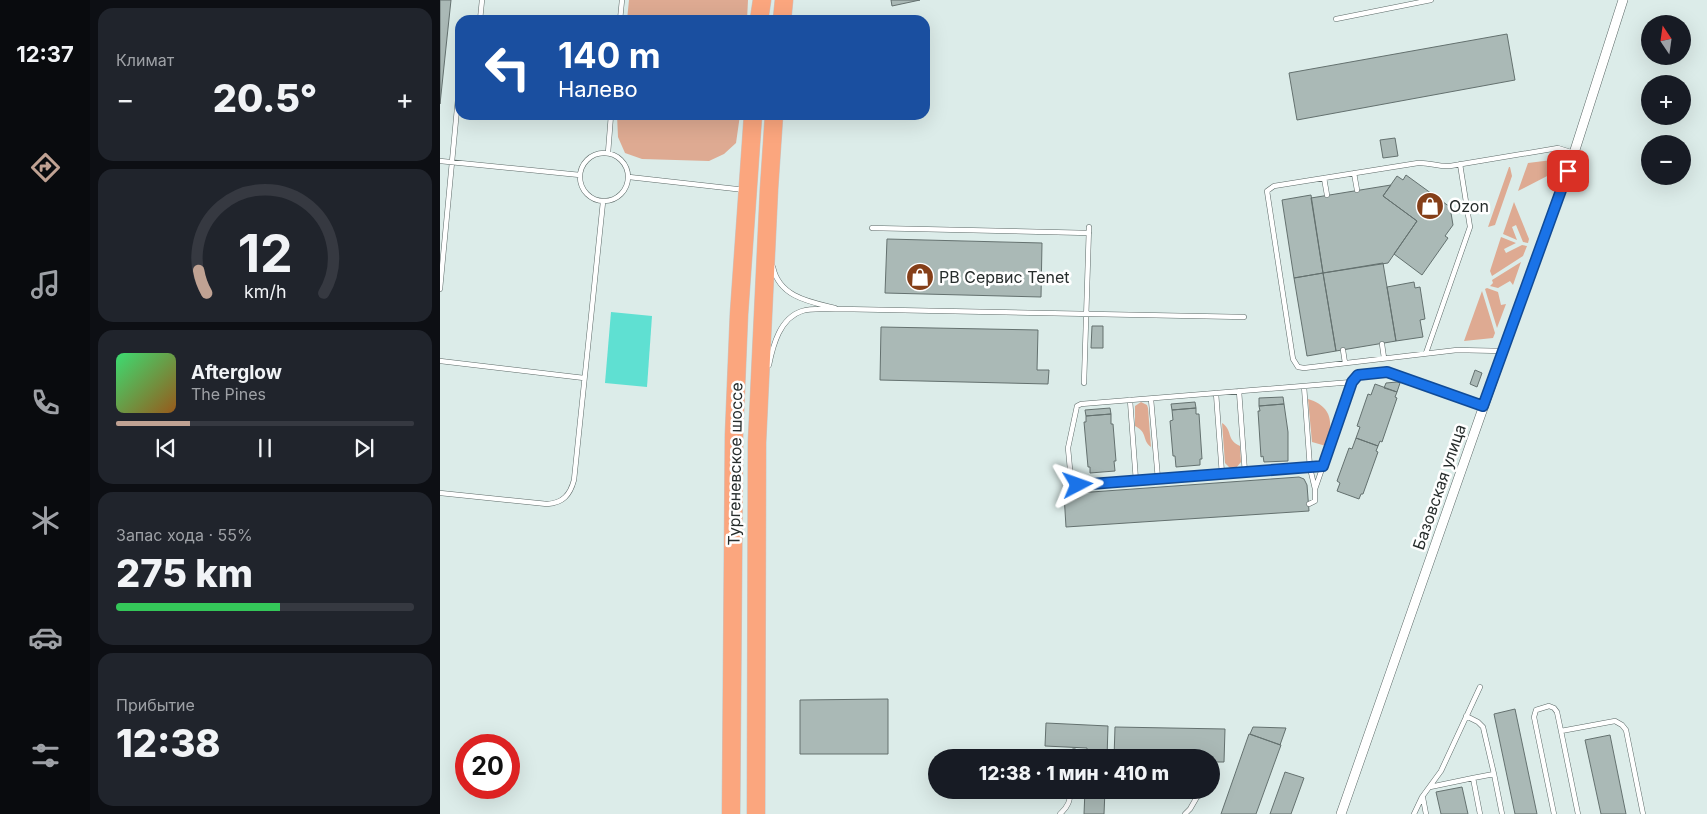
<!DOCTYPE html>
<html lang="ru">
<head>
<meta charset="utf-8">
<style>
  :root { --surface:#171b24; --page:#20242c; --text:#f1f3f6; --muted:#9ea1a6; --line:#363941; --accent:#c0a293 }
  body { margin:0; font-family:Inter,sans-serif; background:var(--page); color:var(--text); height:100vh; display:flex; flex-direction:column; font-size:19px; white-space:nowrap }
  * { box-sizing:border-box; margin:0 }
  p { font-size:16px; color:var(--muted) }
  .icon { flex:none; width:28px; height:28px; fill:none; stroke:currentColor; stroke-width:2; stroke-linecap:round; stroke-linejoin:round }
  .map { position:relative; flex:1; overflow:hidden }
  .panel { display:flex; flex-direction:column; gap:8px; padding:8px; background:#0d0f14; width:350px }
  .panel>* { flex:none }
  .banner { position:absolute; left:15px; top:15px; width:475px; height:105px; border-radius:15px; box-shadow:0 5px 20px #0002; background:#1a4fa0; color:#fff; overflow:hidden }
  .needle { width:32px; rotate:347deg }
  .fabs { position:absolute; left:1201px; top:15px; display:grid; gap:10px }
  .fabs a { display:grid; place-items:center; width:50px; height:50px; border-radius:50%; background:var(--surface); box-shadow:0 5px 20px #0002; font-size:25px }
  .speed { position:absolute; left:15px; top:734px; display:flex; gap:10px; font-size:25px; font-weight:700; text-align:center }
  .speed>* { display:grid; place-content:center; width:65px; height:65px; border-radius:50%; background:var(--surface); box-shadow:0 5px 20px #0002; line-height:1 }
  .speed .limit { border:8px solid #d22; background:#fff; color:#111 }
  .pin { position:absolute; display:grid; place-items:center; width:42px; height:42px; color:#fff; margin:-21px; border-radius:10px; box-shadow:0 2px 8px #0006 }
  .me { position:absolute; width:55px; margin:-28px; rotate:86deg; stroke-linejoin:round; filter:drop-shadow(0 0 4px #0008) }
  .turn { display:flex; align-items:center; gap:18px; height:105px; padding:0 20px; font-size:22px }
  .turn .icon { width:65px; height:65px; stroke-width:2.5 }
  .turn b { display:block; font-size:35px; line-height:42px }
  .big { font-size:38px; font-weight:800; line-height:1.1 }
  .panel .card { flex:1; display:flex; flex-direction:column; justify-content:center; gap:8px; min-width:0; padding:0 18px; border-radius:15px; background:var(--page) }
  .panel .dial { align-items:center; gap:0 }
  .dial svg { height:130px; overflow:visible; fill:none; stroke:var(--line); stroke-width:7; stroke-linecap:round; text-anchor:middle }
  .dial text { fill:var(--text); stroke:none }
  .song { display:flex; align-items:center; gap:15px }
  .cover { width:60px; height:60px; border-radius:8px; background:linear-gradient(135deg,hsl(140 70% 55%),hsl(30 70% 35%)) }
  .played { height:5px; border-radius:2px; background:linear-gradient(90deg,var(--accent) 25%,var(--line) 25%) }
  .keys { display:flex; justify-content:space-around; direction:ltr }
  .heat { display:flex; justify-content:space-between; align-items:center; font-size:28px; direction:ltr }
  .charge { height:8px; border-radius:4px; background:linear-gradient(90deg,#34c759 55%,var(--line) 0) }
  .trip { position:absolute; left:488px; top:749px; width:292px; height:50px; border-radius:25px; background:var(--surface); box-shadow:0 5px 20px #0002; font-weight:800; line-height:50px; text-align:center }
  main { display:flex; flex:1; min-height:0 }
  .dock { display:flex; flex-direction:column; width:90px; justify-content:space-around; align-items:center; background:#090b0e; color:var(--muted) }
  .dock .icon { width:35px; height:35px }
  .dock .selected { color:var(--accent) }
  .dock b { font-size:22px; color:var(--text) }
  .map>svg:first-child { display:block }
</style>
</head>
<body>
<main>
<nav class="dock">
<b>12:37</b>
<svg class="icon selected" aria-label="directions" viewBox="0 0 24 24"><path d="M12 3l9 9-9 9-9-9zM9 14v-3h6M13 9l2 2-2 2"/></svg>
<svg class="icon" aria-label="music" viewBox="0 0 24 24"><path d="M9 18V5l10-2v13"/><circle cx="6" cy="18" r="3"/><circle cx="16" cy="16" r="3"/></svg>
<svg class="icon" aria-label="phone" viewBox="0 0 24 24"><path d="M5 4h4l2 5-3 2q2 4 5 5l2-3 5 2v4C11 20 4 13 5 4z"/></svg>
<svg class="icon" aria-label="climate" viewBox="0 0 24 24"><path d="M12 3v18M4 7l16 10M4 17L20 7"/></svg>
<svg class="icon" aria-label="car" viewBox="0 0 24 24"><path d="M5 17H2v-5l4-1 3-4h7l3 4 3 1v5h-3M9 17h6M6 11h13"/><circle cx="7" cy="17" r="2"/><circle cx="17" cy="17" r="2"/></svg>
<svg class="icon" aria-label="filters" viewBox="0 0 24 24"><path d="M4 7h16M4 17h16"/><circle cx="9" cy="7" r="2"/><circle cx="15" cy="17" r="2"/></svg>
</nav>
<section class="panel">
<div class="card"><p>Климат</p>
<div class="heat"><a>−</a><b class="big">20.5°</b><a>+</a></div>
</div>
<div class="card dial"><svg viewBox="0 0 100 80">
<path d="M14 69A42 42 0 1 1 86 69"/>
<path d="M14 69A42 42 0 0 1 9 55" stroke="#c0a293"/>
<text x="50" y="56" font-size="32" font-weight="700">12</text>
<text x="50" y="72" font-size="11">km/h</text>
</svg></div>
<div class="card">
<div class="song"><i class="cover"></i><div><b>Afterglow</b><p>The Pines</p></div></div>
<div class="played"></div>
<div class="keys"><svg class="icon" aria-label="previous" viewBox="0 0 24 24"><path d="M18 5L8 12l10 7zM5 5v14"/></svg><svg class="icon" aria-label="pause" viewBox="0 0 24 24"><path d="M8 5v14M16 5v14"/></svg><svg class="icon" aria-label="next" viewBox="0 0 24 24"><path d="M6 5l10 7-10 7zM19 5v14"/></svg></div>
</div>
<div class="card"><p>Запас хода · 55%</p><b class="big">275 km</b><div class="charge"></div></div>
<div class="card"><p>Прибытие</p><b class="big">12:38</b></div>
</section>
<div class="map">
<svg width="1267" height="814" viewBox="0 0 1267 814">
  <rect width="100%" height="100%" fill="#dcece9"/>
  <!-- green -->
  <path fill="#deaa92" d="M189,0H308L307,20H187Z
    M177,115H300L296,143L284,154L269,161L202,159L185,153L178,137Z
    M1112,160L1117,161L1113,173L1078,191L1088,163Z
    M1069,167H1070L1072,176L1055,225L1048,227Z
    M1074,202L1089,239L1088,243L1083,242L1076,225L1072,227L1077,240L1063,234Z
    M1061,237L1076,243L1064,249L1066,253L1082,245L1087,246L1083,256L1052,276L1050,271Z
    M1081,262L1073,285L1070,281L1058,288L1050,286L1053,283L1052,280Z
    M1047,288L1058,292L1061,305L1066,304L1057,328L1045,289Z
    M1042,291L1055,333L1053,338L1024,341Z
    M868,399C894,407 893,425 886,446L872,442Z
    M701,402L707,405L708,408L711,447C702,441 708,432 695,426V406Z
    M782,423C793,430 786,440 800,446L801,462L796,468H790L785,463Z"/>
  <!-- water -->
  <path fill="#5fe0d2" d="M171,312L212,316L207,387L165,383Z"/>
  <!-- building -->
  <path fill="#aab9b6" stroke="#64716f" d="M0,0H11L0,104Z
    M451,0H480L452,6Z
    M1067,34L1075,80L857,120L849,73Z
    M955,138L958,156L943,158L940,140Z
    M966,175L1010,207L1013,225L1005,236L1008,238L982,275L954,254L977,221L943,196L957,176L963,180Z
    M951,185L943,196L977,221L948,263L883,273L871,198Z
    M871,195L883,273L854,278L842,200Z
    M447,239L602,243L601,297L445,293Z
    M943,263L956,341L896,351L883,273Z
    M883,273L896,351L867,356L854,278Z
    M974,282L975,288L980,287L985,319L980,320L983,337L956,341L947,287Z
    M652,326H663V348H651Z
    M441,327L598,330L597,370H609L608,384L440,380Z
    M1035,370L1042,373L1037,387L1030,384Z
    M957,382L960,383L957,392L944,388L946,383Z
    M935,384L957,392L955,397L957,398L942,442L940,441L938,446L916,438L920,427L917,426L928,394L931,395Z
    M843,397L844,404L819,406V398Z
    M755,402L756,408L732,410L731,404Z
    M844,404L848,432V461L824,462L823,456L821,457L818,411H820L819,406Z
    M670,408L671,414L646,416L645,410Z
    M756,408V414H759L762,459H760V465L736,467L735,456H733L730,421L733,420L732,410Z
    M671,414V424H673L676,461H674L675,471L650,473V467H648L644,422H646V416Z
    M916,438L938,446L936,451L938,452L923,494H921L919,499L897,491L900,483L897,481L909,448L912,449Z
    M859,477L864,479L867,485L869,511L626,527L624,494Z
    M448,699V754H360V700Z
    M1075,709L1097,814H1075L1054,714Z
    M606,723L668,726L667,758H647V748L605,746Z
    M675,727L785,729L784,762H771V758H674Z
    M813,727L846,728L840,745L810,734Z
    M809,734L841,745L816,814H781Z
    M1170,735L1186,814H1161L1145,740Z
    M845,772L864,778L851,814H830Z
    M1022,787L1028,814H1001L996,792Z
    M645,790H665L664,814H644Z"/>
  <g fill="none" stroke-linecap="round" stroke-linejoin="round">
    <!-- lane casing -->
    <g stroke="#5d6a68" stroke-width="5.5">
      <path id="lane" d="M896,19L991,0
        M40,20L42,0
        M180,20L182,0
        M140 177a24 24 0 1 1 48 0a24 24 0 1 1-48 0Z
        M168,153L171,115
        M0,161L140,175
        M914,173L917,190
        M189,177L305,190
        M884,178L887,195
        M432,228L649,233
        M333,267C339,297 370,302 395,308
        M0,289L20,77
        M942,344L944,358
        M903,350L905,363
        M1063,351L1017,350L864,368L858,367L853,359L827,191L834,186L978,163C989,162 998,167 1010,166L1118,148L1134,153
        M986,353L1030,227L1020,164
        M0,361L144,378
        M329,365C333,345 340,318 362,311C374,307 389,310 401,309L804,317
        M644,383L649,227
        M864,386L870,468L875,489
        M799,391L805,473
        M776,393L782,474
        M711,399L718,479
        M690,400L696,481
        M883,466L638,485L633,484L631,480L628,448L637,406L641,404L912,382
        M0,493L107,504C123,503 130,495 134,480L163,202
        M869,504L875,501V489L912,382L918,375L947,372L1043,406
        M1026,716L1038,722L1043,727L1054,774
        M634,758V751
        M990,787L1033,778
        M983,798L986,814
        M620,814C628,807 630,801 631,790
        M745,814L750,809L761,790
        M974,814L982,797L1001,771L1040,687
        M1040,814L1033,778L1054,774L1062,814
        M1114,814L1094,717L1096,710L1109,706L1114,708L1117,712L1121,731
        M1138,814L1121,731L1175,721L1182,725L1186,730L1203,814"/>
    </g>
    <!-- street casing -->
    <g stroke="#5d6a68" stroke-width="10">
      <path id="street" d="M901,814L1063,351L1134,153L1183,0"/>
    </g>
    <!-- highway casing -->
    <g stroke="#c7c8c8" stroke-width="19">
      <path id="highway" d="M319,20L322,0
        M342,20L344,0
        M291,814L294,435L299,314L313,115
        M316,814L317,442L329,189L334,115"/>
    </g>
    <!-- lane -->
    <use href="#lane" stroke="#fff" stroke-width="4.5"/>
    <!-- street -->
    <use href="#street" stroke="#fff" stroke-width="9"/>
    <!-- highway -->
    <use href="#highway" stroke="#fba67e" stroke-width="18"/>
  </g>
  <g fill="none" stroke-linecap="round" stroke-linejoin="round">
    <!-- route casing -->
    <g stroke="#114b97" stroke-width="12">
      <path id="route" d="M638,485L883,466L912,382L918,375L947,372L1043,406L1128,171"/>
    </g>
    <!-- route -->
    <use href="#route" stroke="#1a73e8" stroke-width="9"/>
  </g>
  <!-- icons -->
  <defs>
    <g id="shop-disc" transform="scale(1.4375)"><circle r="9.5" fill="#853f19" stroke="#fff"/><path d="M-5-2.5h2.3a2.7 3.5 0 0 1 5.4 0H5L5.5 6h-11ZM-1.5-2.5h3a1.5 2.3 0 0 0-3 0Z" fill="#fff"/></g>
  </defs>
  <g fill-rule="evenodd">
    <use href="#shop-disc" x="990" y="206"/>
    <use href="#shop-disc" x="480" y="277"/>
  </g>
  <g text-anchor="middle" stroke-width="5" stroke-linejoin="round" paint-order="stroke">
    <!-- poi labels -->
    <g font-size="16" fill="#272d2c" stroke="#fff" text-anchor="start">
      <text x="1009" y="212">Ozon</text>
      <text x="499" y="283">PB Сервис Tenet</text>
    </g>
    <!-- street labels -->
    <g font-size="16" fill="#272d2c" stroke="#fff">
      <text transform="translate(295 464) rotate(-89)" y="6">Тургеневское шоссе</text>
      <text transform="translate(999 487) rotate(-71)" y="6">Базовская улица</text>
    </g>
  </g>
</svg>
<div class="fabs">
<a><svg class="needle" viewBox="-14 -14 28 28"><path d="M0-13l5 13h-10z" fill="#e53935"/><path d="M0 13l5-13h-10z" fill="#9ea1a6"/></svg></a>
<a>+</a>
<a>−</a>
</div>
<div class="speed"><div class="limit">20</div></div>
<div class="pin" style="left:1128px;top:171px;background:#d93025"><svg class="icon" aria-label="arrive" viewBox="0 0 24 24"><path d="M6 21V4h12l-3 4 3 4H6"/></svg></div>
<svg class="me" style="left:638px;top:485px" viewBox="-20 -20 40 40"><path d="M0-17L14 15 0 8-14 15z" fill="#1a73e8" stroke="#fff" stroke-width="4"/></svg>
<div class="trip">12:38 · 1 мин · 410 m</div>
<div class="banner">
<div class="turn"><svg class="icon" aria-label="left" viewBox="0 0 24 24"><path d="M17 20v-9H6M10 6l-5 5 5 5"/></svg><div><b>140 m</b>Налево</div></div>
</div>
</div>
</main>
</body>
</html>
